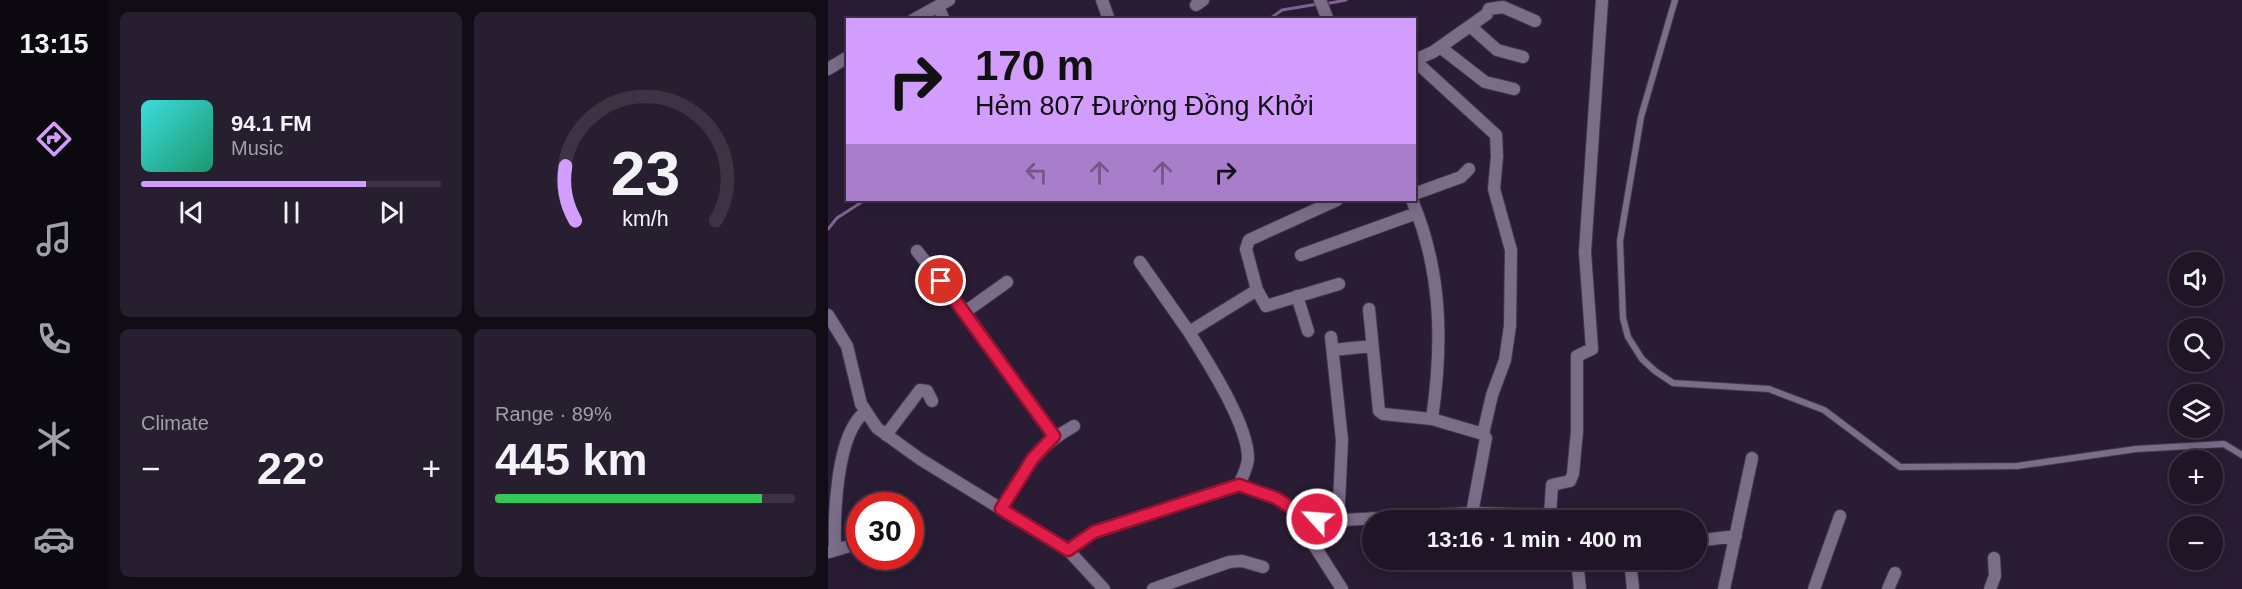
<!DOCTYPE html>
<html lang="en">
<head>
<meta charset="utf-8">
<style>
  :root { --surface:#1f1527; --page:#271e2f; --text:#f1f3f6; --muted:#a19fa7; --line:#3c3444; --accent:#d29dfd }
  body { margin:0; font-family:Arial,sans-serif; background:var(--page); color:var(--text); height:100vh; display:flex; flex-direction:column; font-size:22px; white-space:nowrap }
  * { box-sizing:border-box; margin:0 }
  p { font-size:20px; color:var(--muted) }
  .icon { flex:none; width:33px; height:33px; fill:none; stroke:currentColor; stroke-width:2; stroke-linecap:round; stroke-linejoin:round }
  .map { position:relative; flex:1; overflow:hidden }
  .details { display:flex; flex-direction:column; gap:12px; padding:12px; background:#110c15; width:720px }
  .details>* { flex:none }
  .guide { position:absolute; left:18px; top:18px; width:570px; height:183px; border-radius:0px; box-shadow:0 3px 15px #0003,0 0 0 2px var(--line); background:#d29dfd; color:#111; overflow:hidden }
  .buttons { position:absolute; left:1341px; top:252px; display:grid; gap:12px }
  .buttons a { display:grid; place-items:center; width:54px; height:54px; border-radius:50%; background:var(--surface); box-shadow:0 3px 15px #0003,0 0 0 2px var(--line); font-size:30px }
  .speed { position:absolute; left:18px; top:492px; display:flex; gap:12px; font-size:30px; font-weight:700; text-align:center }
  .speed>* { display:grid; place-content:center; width:78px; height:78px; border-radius:50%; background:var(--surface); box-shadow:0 3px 15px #0003,0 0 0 2px var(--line); line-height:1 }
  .speed .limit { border:9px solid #d22; background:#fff; color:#111 }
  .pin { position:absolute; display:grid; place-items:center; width:51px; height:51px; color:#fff; margin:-26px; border:3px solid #fff; border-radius:50%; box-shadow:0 2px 6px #0007 }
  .me { position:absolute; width:66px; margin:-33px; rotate:296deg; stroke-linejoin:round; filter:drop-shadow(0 0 4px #0008) }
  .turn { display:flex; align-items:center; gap:21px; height:126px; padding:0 30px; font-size:27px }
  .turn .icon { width:78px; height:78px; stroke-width:2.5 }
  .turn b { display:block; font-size:42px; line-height:51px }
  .lanes { display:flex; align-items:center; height:57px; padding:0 30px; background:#0003; justify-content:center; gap:30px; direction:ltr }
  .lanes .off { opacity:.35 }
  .big { font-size:45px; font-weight:800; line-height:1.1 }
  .details .card { flex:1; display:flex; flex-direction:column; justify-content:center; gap:9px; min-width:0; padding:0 21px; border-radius:9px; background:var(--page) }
  .details .dial { align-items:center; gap:0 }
  .dial svg { height:156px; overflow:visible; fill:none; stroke:var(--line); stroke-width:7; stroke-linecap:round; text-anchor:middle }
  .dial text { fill:var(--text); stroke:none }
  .song { display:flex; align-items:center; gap:18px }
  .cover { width:72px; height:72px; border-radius:9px; background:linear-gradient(135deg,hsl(180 70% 55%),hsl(160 70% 35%)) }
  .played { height:6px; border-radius:3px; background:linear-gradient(90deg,var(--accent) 75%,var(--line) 75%) }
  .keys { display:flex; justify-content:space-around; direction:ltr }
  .heat { display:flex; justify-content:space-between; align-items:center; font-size:33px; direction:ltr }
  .charge { height:9px; border-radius:4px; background:linear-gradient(90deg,#34c759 89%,var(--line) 0) }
  .details .tiles { flex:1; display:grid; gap:12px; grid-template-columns:repeat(2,1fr) }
  .trip { position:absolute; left:534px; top:510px; width:345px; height:60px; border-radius:30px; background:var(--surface); box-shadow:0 3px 15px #0003,0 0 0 2px var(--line); font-weight:800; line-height:60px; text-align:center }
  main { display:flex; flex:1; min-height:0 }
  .dock { display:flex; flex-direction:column; width:108px; justify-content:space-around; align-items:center; background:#0c0810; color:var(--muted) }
  .dock .icon { width:42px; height:42px }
  .dock .on { color:var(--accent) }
  .dock b { font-size:27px; color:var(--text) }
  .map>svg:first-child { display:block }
</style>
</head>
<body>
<main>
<nav class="dock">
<b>13:15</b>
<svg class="icon on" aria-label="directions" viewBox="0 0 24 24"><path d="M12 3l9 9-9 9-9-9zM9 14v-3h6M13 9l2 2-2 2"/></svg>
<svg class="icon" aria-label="music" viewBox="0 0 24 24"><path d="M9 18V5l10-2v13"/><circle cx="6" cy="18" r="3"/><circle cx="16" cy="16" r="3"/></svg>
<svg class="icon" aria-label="phone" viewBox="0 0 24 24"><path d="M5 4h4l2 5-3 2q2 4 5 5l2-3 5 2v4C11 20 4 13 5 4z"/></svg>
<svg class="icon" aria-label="climate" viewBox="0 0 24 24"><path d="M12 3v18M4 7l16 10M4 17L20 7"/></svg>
<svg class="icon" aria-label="car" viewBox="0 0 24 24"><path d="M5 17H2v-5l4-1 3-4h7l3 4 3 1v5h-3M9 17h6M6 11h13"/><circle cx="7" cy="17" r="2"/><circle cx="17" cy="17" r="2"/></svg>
</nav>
<section class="details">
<div class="tiles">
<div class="card">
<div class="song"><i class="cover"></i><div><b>94.1 FM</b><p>Music</p></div></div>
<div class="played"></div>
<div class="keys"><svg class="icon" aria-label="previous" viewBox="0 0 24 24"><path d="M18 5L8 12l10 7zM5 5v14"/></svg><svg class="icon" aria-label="pause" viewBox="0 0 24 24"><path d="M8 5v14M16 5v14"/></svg><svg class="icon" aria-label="next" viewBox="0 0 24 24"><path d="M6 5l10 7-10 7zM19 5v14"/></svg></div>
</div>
<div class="card dial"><svg viewBox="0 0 100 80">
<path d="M14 69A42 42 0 1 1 86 69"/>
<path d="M14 69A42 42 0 0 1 9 41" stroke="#d29dfd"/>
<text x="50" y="56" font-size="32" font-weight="700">23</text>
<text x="50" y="72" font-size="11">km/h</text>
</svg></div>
<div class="card"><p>Climate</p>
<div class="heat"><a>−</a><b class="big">22°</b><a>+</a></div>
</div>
<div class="card"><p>Range · 89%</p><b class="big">445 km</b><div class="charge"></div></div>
</div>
</section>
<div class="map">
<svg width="1414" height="589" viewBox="0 0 1414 589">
  <rect width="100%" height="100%" fill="#291c34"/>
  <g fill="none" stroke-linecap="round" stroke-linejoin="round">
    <!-- stream -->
    <path stroke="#7f6397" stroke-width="3" d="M497,4L518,0
      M440,20L454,10L490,4
      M0,229L9,218L37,200"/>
    <!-- lane casing -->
    <g stroke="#43384c" stroke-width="8">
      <path id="lane" d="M847,0L813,117L792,241L795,318L800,337L814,359L827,371L845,383L941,389L996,410L1072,467L1189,466L1308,449L1396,444L1414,455"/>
    </g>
    <!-- street casing -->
    <g stroke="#43384c" stroke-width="14">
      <path id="street" d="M274,0L281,20
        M492,0L500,20
        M368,5L375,0
        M110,6L116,20
        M85,20L121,0
        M642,26L669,50L695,57
        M612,47L657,82L686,89
        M586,60L668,135L669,156L666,189L683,250L682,326L677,360L664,395L655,434
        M587,60L605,52L659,14L661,9L675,7L707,21
        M0,69L20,57
        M586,194L633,177L641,169
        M584,200C614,271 615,343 604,419L655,434L658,438L644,513
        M89,251L137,312L226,437
        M473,255L589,213
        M312,262L361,332
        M429,290L438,306L511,284
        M469,296L480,331
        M541,309L551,411L555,414L604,419
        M137,312L179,282
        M0,315L19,346L33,404L49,428L92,459L240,550L276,589
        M503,337L514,440L510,523
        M505,350L544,346
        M58,435L92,390L99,391L104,401
        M411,485C414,477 420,467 420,458C420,424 379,361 361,332L429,290L418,249L421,240L509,200
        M173,509C195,473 207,447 246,426
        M473,514L484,542L514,589
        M722,515L724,485L742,481L745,474L749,431V356L764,349L757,252L774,0
        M781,520H788
        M82,536L89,535
        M868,541L908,536
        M7,549C6,515 8,434 37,412
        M240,550L266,532L411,485L448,498L473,514L496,521L644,513L722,515L732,520
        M1,552L32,543
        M749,560L752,589
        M802,560L805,589
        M325,589L401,562L414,561L435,567
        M896,589L924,458
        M986,589L1012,516
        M1060,589L1067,573
        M1162,589L1167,576L1166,558"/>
    </g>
    <!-- lane -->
    <use href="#lane" stroke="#7b6c88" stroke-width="6"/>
    <!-- street -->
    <use href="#street" stroke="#7b6c88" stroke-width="12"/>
  </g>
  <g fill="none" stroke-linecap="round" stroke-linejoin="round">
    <!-- route casing -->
    <g stroke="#92132f" stroke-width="15">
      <path id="route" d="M113,281L226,436L205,458L173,509L240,550L266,532L411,485L448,498L473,514L489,519"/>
    </g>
    <!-- route -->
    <use href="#route" stroke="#e11d48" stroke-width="10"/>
  </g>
</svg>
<div class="buttons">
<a><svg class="icon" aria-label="sound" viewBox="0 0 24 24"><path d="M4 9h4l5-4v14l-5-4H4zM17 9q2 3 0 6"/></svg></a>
<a><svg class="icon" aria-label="search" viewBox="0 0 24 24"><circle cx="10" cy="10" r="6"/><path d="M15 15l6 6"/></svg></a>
<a><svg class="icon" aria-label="layers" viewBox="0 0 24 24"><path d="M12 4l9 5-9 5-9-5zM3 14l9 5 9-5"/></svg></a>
<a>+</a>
<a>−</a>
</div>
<div class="speed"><div class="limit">30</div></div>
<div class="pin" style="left:113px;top:281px;background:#d93025"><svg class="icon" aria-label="arrive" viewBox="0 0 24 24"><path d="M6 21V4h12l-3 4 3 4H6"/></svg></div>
<svg class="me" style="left:489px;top:519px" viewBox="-20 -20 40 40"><circle r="17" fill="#e11d48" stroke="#fff" stroke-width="3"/><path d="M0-11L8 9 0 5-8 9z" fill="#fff"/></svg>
<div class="trip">13:16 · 1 min · 400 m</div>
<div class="guide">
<div class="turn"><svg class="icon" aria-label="right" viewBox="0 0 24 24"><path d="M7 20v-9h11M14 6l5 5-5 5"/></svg><div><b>170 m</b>Hẻm 807 Đường Đồng Khởi</div></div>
<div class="lanes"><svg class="icon off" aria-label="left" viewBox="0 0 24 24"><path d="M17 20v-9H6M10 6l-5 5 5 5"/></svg><svg class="icon off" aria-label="ahead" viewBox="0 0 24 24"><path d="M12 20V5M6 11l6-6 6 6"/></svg><svg class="icon off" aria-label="ahead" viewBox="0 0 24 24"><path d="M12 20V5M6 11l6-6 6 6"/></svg><svg class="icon" aria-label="right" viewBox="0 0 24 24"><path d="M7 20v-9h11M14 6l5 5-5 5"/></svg></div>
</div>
</div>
</main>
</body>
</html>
